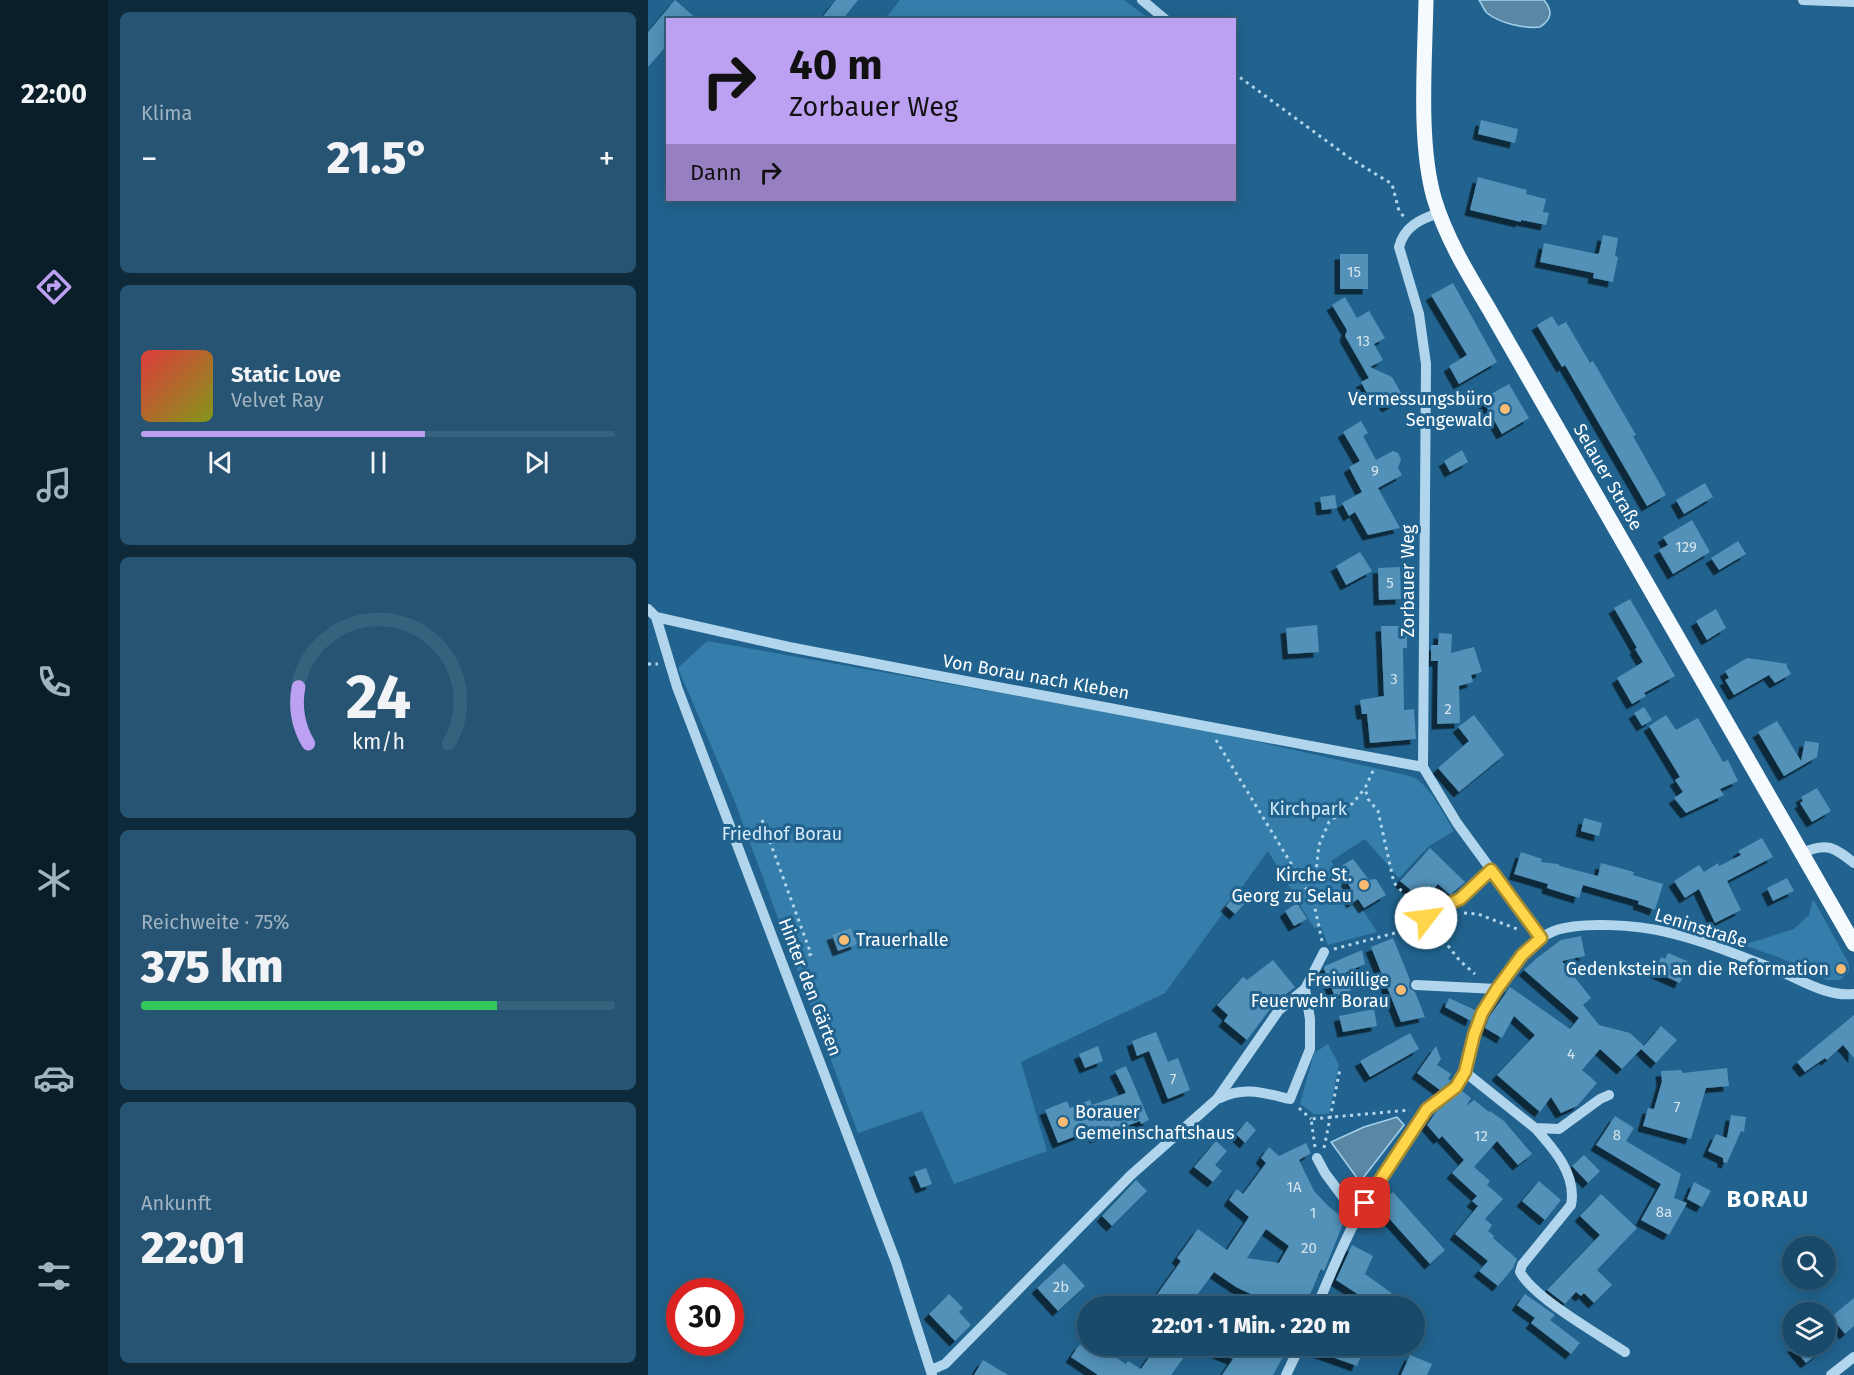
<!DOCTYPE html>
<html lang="de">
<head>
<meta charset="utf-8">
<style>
  :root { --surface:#194a6a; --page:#265472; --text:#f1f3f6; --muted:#9fb3c1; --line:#37627e; --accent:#bca0f2 }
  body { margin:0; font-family:"Fira Sans",sans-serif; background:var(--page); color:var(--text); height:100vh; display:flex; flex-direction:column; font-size:22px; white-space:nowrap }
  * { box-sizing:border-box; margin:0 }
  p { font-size:20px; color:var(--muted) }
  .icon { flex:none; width:33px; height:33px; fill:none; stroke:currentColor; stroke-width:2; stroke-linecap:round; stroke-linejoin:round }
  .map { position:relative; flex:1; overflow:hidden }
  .panel { display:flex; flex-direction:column; gap:12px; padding:12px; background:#0e293a; width:540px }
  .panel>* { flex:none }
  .top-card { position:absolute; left:18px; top:18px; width:570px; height:183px; border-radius:0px; box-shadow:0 3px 15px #0003,0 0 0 2px var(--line); background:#bca0f2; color:#111; overflow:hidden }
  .tools { position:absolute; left:1134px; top:1236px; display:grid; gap:12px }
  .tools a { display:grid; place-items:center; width:54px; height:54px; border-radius:50%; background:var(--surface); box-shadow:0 3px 15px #0003,0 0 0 2px var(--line); font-size:30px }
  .speed { position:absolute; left:18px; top:1278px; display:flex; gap:12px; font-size:30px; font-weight:700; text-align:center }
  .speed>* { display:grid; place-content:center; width:78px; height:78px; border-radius:50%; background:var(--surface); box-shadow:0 3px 15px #0003,0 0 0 2px var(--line); line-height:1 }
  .speed .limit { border:9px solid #d22; background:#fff; color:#111 }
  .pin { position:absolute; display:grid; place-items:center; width:51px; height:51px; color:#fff; margin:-26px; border-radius:12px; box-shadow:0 3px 9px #0006 }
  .me { position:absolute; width:66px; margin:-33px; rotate:60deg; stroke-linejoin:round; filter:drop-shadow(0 0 4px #0008) }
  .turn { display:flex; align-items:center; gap:21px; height:126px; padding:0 24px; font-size:27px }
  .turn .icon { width:78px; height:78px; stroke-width:2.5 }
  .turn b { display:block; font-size:42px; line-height:51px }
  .then { display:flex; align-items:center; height:57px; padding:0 24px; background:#0003; gap:12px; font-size:22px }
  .big { font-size:45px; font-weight:800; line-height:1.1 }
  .panel .card { flex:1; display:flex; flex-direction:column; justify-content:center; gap:9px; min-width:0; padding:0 21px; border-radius:9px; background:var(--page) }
  .panel .dial { align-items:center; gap:0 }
  .dial svg { height:156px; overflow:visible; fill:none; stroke:var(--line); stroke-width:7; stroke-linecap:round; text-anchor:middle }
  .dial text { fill:var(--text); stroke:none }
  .song { display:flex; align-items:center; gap:18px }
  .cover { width:72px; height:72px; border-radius:9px; background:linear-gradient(135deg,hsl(0 70% 55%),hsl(70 70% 35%)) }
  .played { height:6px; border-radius:3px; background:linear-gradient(90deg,var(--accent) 60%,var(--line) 60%) }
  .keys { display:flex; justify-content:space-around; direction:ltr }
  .heat { display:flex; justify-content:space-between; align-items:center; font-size:33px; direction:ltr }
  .charge { height:9px; border-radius:4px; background:linear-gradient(90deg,#34c759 75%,var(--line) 0) }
  .trip { position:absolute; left:429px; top:1296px; width:348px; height:60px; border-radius:30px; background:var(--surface); box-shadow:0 3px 15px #0003,0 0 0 2px var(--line); font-weight:800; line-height:60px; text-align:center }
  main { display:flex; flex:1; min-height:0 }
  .dock { display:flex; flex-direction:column; width:108px; justify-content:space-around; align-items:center; background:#0a1e2a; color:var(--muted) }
  .dock .icon { width:42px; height:42px }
  .dock .current { color:var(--accent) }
  .dock b { font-size:27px; color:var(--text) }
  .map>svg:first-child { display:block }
</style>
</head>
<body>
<main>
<nav class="dock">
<b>22:00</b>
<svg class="icon current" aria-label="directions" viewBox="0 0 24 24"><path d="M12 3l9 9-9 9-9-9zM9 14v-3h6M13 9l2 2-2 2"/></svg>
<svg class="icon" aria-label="music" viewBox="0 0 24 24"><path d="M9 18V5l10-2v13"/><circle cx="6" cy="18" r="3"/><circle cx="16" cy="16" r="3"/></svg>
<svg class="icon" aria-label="phone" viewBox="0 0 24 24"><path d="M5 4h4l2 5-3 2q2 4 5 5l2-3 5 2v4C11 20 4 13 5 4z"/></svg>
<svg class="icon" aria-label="climate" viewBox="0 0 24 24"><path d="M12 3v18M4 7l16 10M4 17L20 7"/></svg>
<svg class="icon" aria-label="car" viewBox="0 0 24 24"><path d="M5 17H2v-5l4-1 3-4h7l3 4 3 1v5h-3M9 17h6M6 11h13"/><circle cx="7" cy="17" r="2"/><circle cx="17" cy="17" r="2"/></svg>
<svg class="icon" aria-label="filters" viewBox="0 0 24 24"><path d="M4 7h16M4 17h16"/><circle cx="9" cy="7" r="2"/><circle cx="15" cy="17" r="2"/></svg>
</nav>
<section class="panel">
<div class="card"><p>Klima</p>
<div class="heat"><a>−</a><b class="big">21.5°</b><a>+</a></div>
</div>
<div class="card">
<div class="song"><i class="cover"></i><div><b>Static Love</b><p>Velvet Ray</p></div></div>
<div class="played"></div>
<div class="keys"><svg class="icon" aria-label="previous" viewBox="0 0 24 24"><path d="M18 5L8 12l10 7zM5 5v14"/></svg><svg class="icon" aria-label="pause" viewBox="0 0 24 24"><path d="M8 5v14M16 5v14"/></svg><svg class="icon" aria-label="next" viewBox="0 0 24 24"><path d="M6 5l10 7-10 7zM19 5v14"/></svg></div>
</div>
<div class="card dial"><svg viewBox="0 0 100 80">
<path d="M14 69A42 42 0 1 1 86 69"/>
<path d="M14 69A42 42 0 0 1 9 40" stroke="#bca0f2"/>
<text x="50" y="56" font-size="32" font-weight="700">24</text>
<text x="50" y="72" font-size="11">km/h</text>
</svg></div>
<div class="card"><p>Reichweite · 75%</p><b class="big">375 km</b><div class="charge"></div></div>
<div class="card"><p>Ankunft</p><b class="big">22:01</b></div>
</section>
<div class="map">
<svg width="1206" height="1375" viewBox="0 0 1206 1375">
  <defs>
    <filter id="shadow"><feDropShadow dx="-5.5" dy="5.5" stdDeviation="0" flood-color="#0009"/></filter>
  </defs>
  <rect width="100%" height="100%" fill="#21638e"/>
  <!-- green -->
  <path fill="#357eab" d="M252,0H476L502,19H237Z
    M59,641L549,728L762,776C781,782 795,814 806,831L781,846L751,878L717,839L683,861L729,932L680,945L673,927L666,928L620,851L517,993L373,1062L399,1151L306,1184L274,1111L210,1133L85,797L30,668Z
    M1165,899L1201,964V971L1192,980H1179L1130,957L1095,945L1146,929L1161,915Z
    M680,1044L691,1065L681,1114H666L652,1104L666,1053Z"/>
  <!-- water -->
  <path fill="#5a87a4" stroke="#a3d2ed" stroke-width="1.5" d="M831,0H896C905,11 904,19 892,27C877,29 851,23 839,13C836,10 834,4 831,0Z
    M749,1117L756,1125L712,1182L683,1142L716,1127Z"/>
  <!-- building -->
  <path fill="#5291b8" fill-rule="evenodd" filter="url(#shadow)" d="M27,0L50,20H20V44L0,67V32Z
    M188,0H210L194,20H172Z
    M833,120L870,129L867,143L830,134Z
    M830,177L879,190L878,194L898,199L895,212L901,213L898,225L873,220V222L822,210Z
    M955,235L970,238L967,256L970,257L965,282L945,278L946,273L892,262L896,243L949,254L951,253Z
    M692,254H720V289H692Z
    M805,283L849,362L811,384L801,366L819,355L783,295Z
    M697,297L709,318L721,311L737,338L726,344L735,360L722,367L744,377L756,398L739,407L731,393L722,399L713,382L721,378L697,336L699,330L684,305Z
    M904,316L910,326L918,322L942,363L945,361L988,435L985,436L1018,495L999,506L917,365L914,367L889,325Z
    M861,384L881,418L854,434L834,399Z
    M713,421L720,433L715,436L728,460L745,451L750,453L753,459L750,468L754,475L730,488L752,528L720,535L707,512L701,516L694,503L714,492L701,467L712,461L695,432Z
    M814,450L820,462L802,472L796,461Z
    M1057,483L1065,497L1036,514L1028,500Z
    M687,495L689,508L674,510L672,497Z
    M1044,520L1062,552L1025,574L1011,550L1020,545L1015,537Z
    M1090,541L1098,554L1071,570L1063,558Z
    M712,552L724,571L698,585L688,566Z
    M752,567L753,599L731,600L730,568Z
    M982,599L1027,676L996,693L998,696L984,704L969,678L995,662L987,649L989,648L966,608Z
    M1068,609L1078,628L1059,640L1048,621Z
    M669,625L671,652L640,654L638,628Z
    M733,626H759V648H755L756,710L766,709L768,739L722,743L719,714H714L712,700L736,696Z
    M791,633L804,634L803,653L826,647L834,672L823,675L825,682L811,686L812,723L789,724L790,661H783V645H790Z
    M1099,658L1140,664L1138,665L1143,674L1127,683L1121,675L1086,695L1077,680L1081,678L1077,671Z
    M996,707L1004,720L994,726L986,713Z
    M826,715L856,755L811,792L790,768L821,741L810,727Z
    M1018,715L1028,730L1050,718L1075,762L1080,760L1090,781L1072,789L1076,795L1038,813L1026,798L1035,792L1027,780L1032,777L1001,726Z
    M1129,721L1153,761L1157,741L1171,743L1169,757L1136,776L1110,732Z
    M1169,788L1183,811L1164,822L1152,803L1155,801L1153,797Z
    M936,818L954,823L951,836L933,831Z
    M1114,838L1125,857L1079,881L1093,910L1067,923L1051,889L1037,898L1026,881L1051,865L1056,872L1070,863L1071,866L1093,855L1090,851Z
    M782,848L817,882L802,895L790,884L776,901L752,881Z
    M873,852L894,859L893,862L910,864L912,866L950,876L953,863L986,872L985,875L1015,884L1007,910L990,904L991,901L935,885L931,898L899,888L900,884L866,874Z
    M705,859L721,880L728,879L738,895L716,908L710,899L704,903L698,892L703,889L698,880L700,879L693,866Z
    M1139,878L1146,891L1125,901L1119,888Z
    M588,894L598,902L587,914L578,906Z
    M649,903L659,919L646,926L637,911Z
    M203,928L209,944L190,951L184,935Z
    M933,936L937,956L914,961L943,998L935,1005L951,1025L982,1033L996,1046L1013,1026L1029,1040L1008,1063L993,1049L974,1069L952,1049L934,1070L949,1083L929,1106L913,1113L903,1097L892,1112L849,1075L887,1035L866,1016L854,1038L837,1028L841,1017L862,987L922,1029L931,1018L876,970L889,958L913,940Z
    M745,938L762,980L761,988L767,992L777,1017L753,1022L723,947Z
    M714,950L717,964L697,973L703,990L687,997L676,969L677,966Z
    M1020,953L1041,962L1032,983L1007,972L1013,957L1017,959Z
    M625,960L647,987L625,1005L599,1040L576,1021L580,1015L569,1005L595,977L599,980Z
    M801,998L827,1010L823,1021L797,1007Z
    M726,1009L729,1026L695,1032L691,1016Z
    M1206,1015V1058L1195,1045L1179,1060L1177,1058L1157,1072L1149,1062Z
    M508,1032L520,1062L530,1058L542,1090L520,1099L501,1051L489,1056L484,1041Z
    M762,1033L771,1049L722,1077L712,1061Z
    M450,1046L455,1061L437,1068L431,1054Z
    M788,1046L793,1059L789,1065L803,1074L800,1079L803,1081L792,1090L769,1073Z
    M478,1066L501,1120L493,1124L492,1121L447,1138L443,1130L410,1143L397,1110L419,1101L422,1108L442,1100L444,1105L478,1093L467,1071Z
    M1079,1068L1081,1086L1058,1088L1043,1139L995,1126L1000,1108L1006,1109L1014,1081L1013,1071L1033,1070L1035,1073Z
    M814,1091L823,1098L818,1106L826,1100L841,1112L842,1111L856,1121L884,1154L870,1165L849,1141L826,1167L842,1181L839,1185L855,1199L837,1219L844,1225L840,1231L846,1236L845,1238L869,1259L865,1268L850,1286L831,1271L840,1261L807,1234L830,1206L824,1201L829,1196L804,1173L816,1160L794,1136L791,1139L779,1125L788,1112Z
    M1083,1115L1098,1117L1096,1132L1093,1131L1079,1163L1075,1162V1158L1060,1151L1068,1134L1079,1138Z
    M967,1116L986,1128L978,1141L1033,1174L1026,1198L1039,1203L1021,1235L993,1220L1013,1184L948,1145Z
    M599,1121L608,1130L597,1143L588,1134Z
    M568,1141L579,1151L567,1165L574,1171L565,1182L546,1167Z
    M658,1143L663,1153L651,1160L666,1191L680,1206L697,1219L676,1271L673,1269L657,1306H628L588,1287L566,1272L541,1306H501L533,1261L529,1258L550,1229L579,1250L601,1217L581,1200L589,1189L595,1194L618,1163L613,1158L621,1147L631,1156ZM618,1229L641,1246L631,1263L599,1258Z
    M936,1155L952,1171L940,1183L924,1166Z
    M278,1168L284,1184L273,1188L266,1172Z
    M488,1180L499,1191L464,1226L454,1216Z
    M891,1181L913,1200L897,1220L874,1201Z
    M1046,1182L1063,1191L1054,1207L1039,1199Z
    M745,1192L797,1250L782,1264L730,1206Z
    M953,1194L989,1228L949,1270L964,1285L946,1303L936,1293L933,1296L928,1292L917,1304L899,1290L952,1235L932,1216Z
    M704,1245L725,1256L717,1274L742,1292L755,1306H728L688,1280Z
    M416,1263L437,1286L410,1311L389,1288Z
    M301,1294L315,1308L311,1312L323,1325L307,1341L281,1314Z
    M877,1294L907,1315L902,1320L932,1343L923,1354L883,1323L887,1318L869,1305Z
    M1206,1298V1326L1197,1334L1183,1317Z
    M432,1344L434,1346H450L478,1364L480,1361L493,1369L509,1346H544L523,1375H450L423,1357Z
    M552,1346H592L609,1358L615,1346H641L625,1375H574L585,1359Z
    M659,1346H717L709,1366L659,1348Z
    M1144,1346H1180L1158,1363Z
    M762,1355L784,1364L779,1375H753Z
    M335,1360L360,1375H326Z"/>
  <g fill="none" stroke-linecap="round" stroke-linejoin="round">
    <!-- path -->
    <path stroke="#b0d5ec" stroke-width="3" stroke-dasharray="3 4.5" stroke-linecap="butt" d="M586,73L703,159L744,184L751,211L757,218
      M0,664H10
      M568,740L664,898
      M725,771L717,788L720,799L730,811L746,883L771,909
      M114,820L163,954L146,964
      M816,913L830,914L869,929
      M786,928L812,961L827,974
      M674,941L665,899L671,845L681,822L705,803L717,788
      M686,949L758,930L769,924
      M651,1108L663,1119
      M667,1147L663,1119L762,1110
      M676,1148L692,1069"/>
    <!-- minor -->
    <path stroke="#b0d5ec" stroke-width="10" d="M494,0L518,20
      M1155,0L1206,2
      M791,213C772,219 756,227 751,247L771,314L778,364L775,767L809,823L893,938
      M0,609L8,617L141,647L286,675L775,767
      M8,617L29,687L248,1262L284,1375
      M1154,853C1179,842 1186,847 1206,863
      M778,918L786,910L812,899L843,870
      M768,985L849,989
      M817,1072L887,1128L911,1129L952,1099L961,1095
      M572,1098C596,1086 616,1093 642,1099L662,1049V1019L657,989
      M887,1128C906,1149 929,1175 923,1205L874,1265L872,1272C886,1298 950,1334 977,1352
      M669,1158L677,1173L709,1216
      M669,1306C682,1276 694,1245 710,1216C724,1189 742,1165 759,1140C766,1130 771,1118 779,1109C788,1099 803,1095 810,1084C823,1064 824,1038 833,1016C845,988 877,942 906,931C933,921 990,925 1018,932C1056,940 1093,957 1129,970C1154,980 1179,997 1206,994
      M283,1370L297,1364L483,1175L569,1099L631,1010L657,989L676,952
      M638,1375L652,1346
      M1183,1375L1206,1357"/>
    <!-- major -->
    <path stroke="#f5faff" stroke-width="15" d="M778,0C777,60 770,141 786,198C798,238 820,274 841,309L1206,944"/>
  </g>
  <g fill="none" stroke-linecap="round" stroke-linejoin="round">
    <!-- route casing -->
    <g stroke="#a68a30" stroke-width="15">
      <path id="route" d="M717,1203L779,1109L808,1087L817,1072L826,1035L834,1013L849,989L874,955L893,938L843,870L812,899L786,910L778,918"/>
    </g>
    <!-- route -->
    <use href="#route" stroke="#ffd54a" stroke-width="10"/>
  </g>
  <!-- markers -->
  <g fill="#f9ba71" stroke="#21638e" stroke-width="2">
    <circle cx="857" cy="409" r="6"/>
    <circle cx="716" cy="885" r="6"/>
    <circle cx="196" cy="940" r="6"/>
    <circle cx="1193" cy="969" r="6"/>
    <circle cx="753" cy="990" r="6"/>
    <circle cx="415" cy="1122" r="6"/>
  </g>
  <g text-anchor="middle" stroke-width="6" stroke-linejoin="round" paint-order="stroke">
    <!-- number labels -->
    <g font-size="15" fill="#d4e4ed">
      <text x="706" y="277">15</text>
      <text x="715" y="346">13</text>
      <text x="727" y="476">9</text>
      <text x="1038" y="552">129</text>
      <text x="742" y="588">5</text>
      <text x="746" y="684">3</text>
      <text x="800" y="714">2</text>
      <text x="923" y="1059">4</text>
      <text x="525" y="1084">7</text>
      <text x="1029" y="1112">7</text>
      <text x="969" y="1140">8</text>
      <text x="833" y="1141">12</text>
      <text x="646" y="1192">1A</text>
      <text x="1016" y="1217">8a</text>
      <text x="665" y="1218">1</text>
      <text x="661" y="1253">20</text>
      <text x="413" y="1292">2b</text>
    </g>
    <!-- poi labels -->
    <g font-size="18" fill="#fff" stroke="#21638e" text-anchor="end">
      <text x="845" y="405">Vermessungsbüro<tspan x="845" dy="21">Sengewald</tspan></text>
      <text x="704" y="881">Kirche St.<tspan x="704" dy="21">Georg zu Selau</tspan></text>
      <text x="208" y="946" text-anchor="start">Trauerhalle</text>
      <text x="1181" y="975">Gedenkstein an die Reformation</text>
      <text x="741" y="986">Freiwillige<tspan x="741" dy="21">Feuerwehr Borau</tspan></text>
      <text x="427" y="1118" text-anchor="start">Borauer<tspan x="427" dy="21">Gemeinschaftshaus</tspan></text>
    </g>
    <!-- street labels -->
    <g font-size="18" fill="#fff" stroke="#21638e">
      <text transform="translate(960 477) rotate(60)" y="6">Selauer Straße</text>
      <text transform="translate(760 581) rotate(-90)" y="6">Zorbauer Weg</text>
      <text transform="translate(388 677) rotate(10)" y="6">Von Borau nach Kleben</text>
      <text transform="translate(1053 928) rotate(17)" y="6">Leninstraße</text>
      <text transform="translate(162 987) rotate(69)" y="6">Hinter den Gärten</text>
    </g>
    <!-- park labels -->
    <g font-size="18" fill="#d5ebf9" stroke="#21638e">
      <text x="660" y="815">Kirchpark</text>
      <text x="134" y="840">Friedhof Borau</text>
    </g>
    <!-- district labels -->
    <g font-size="24" font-weight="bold" letter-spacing="1.5" fill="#fff" stroke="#21638e">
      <text x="1120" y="1207">BORAU</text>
    </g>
  </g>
</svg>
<div class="tools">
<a><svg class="icon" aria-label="search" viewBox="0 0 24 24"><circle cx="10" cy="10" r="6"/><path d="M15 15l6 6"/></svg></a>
<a><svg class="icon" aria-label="layers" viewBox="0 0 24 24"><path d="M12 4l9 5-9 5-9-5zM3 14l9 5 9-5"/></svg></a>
</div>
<div class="speed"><div class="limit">30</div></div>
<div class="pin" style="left:717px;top:1203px;background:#d93025"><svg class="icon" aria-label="arrive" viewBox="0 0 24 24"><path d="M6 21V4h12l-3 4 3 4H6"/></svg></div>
<svg class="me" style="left:778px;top:918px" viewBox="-20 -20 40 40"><circle r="19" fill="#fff"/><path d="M0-13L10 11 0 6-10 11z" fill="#ffd54a"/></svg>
<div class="trip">22:01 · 1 Min. · 220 m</div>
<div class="top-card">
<div class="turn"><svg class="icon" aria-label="right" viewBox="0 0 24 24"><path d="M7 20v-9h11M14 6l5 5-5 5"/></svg><div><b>40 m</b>Zorbauer Weg</div></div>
<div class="then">Dann<svg class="icon" aria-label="right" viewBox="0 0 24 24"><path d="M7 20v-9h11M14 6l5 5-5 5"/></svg></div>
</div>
</div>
</main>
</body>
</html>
